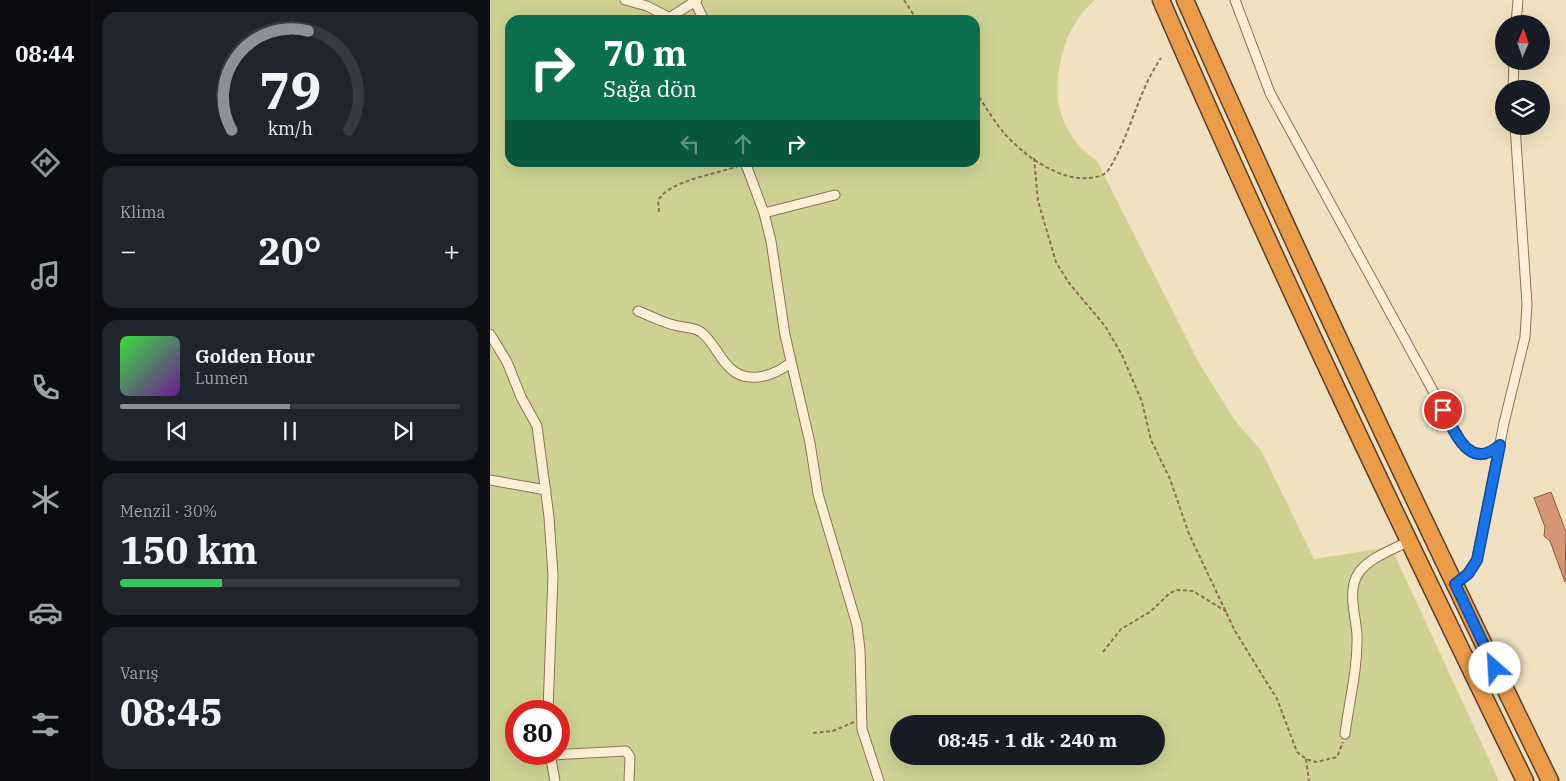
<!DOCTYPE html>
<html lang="tr">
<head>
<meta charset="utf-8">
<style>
  :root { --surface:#171b24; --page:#20242c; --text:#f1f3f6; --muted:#9ea1a6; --line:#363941; --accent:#8c9099 }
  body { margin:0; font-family:"IBM Plex Serif",serif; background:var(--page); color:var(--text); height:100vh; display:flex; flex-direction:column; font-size:19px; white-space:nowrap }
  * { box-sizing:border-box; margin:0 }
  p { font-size:16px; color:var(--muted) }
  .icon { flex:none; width:28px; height:28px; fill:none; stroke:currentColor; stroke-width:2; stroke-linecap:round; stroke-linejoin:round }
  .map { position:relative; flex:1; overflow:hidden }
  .drawer { display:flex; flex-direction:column; gap:12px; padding:12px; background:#0d0f14; width:400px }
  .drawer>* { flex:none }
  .hud { position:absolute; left:15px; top:15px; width:475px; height:152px; border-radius:15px; box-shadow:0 5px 20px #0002; background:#0b6e4f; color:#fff; overflow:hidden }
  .needle { width:32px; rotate:2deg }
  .fabs { position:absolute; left:1005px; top:15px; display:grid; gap:10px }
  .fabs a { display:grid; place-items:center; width:55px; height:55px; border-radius:50%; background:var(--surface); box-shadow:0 5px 20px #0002; font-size:25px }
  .speed { position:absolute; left:15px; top:700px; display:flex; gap:10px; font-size:25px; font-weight:700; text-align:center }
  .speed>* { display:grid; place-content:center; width:65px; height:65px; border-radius:50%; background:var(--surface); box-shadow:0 5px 20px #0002; line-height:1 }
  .speed .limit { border:8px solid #d22; background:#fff; color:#111 }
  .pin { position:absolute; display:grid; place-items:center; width:42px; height:42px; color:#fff; margin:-21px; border:2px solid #fff; border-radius:50%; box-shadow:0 1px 5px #0007 }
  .me { position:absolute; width:55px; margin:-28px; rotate:334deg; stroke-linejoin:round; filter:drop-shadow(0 0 4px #0008) }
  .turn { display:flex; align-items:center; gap:18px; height:105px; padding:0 15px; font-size:22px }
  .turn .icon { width:65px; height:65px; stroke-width:2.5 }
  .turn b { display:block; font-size:35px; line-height:42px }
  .lanes { display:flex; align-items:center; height:48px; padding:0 15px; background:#0003; justify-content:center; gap:25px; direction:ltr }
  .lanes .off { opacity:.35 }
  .big { font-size:38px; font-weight:800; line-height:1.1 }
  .drawer .card { flex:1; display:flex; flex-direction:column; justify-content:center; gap:8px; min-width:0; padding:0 18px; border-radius:15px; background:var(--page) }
  .drawer .dial { align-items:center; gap:0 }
  .dial svg { height:130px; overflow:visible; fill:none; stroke:var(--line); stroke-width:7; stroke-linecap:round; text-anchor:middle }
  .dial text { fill:var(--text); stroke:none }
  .song { display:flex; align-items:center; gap:15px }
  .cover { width:60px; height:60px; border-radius:8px; background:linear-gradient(135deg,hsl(120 70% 55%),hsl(280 70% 35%)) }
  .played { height:5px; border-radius:2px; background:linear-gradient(90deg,var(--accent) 50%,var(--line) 50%) }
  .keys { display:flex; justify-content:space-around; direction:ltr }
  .heat { display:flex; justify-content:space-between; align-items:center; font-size:28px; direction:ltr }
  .charge { height:8px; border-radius:4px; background:linear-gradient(90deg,#34c759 30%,var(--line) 0) }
  .trip { position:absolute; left:400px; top:715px; width:275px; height:50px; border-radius:25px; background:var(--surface); box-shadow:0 5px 20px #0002; font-weight:800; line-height:50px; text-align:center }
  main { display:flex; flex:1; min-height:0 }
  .menu { display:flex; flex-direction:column; width:90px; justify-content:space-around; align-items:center; background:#090b0e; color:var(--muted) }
  .menu .icon { width:35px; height:35px }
  .menu .on { color:var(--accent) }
  .menu b { font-size:22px; color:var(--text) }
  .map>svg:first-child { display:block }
</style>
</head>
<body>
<main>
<nav class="menu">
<b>08:44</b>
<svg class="icon on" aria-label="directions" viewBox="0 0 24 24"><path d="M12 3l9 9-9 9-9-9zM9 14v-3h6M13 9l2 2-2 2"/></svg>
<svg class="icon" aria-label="music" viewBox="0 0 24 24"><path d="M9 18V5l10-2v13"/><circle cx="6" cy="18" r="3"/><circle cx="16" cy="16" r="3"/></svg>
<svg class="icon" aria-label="phone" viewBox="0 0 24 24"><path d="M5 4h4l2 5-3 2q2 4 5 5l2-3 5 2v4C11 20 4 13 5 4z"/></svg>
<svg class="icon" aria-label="climate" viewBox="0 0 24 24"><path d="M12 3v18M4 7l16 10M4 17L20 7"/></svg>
<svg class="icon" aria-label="car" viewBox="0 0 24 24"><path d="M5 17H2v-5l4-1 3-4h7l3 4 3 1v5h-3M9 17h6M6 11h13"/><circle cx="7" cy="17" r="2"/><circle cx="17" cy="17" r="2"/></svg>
<svg class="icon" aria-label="filters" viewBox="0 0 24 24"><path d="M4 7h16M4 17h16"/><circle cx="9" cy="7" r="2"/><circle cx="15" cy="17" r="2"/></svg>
</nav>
<section class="drawer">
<div class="card dial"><svg viewBox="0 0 100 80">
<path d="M14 69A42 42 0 1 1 86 69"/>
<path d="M14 69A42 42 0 0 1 61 8" stroke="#8c9099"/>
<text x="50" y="56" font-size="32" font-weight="700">79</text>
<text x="50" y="72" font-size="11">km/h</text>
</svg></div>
<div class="card"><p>Klima</p>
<div class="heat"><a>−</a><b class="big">20°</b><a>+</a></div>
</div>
<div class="card">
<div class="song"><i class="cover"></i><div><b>Golden Hour</b><p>Lumen</p></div></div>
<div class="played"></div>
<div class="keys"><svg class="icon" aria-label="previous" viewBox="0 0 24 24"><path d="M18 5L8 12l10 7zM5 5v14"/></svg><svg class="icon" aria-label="pause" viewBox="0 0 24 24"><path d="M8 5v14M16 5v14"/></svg><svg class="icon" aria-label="next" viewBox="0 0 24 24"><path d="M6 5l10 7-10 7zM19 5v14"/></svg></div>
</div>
<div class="card"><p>Menzil · 30%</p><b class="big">150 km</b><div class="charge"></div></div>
<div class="card"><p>Varış</p><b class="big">08:45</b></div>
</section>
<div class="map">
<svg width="1076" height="781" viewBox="0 0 1076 781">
  <rect width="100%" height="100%" fill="#f2e1c1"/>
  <!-- green -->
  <path fill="#cdd293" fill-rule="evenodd" d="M0,0H605C586,16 576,36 571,59C562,102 570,134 607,161L709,363L744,419L772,452L824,559L901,547L1009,781H0ZM20,20H485V162H20ZM26,711H69V754H26ZM409,724H666V756H409Z"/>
  <!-- building -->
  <path fill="#d59773" stroke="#905839" d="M1061,492L1076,532L1075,582L1060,541L1054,536L1055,527L1044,498Z"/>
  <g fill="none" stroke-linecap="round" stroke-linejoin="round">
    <!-- street casing -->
    <g stroke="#8e7156" stroke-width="11">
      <path id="street" d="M135,0L157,6L178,17
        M745,0L780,93L971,442C982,457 996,457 1010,445
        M205,2L214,20
        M176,20L207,0
        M1026,24L1028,0
        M1023,89L1024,61
        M255,162L274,213L281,241L295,335L320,443L328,494L367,625L370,650L372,729L389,781
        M274,213L345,195
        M148,311C161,316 175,324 188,326C196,328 203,327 211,332C224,342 228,357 240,368C257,385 284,376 300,363
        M0,334L17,362L31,397L47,426L59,517L63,575L58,711
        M0,480L56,490
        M965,584L978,573L987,559L1014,423L1035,337L1037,304L1025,126
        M855,734C859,701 868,669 867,635C866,615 856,589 870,571C881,557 904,549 919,541
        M60,754L65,781
        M61,755L136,751L140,757L139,781"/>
    </g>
    <!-- highway casing -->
    <g stroke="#5b3f2b" stroke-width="19">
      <path id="highway" d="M671,0C785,263 909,523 1035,781
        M695,0C811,263 934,523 1060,781"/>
    </g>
    <!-- path -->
    <path stroke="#8e7156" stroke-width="2" stroke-dasharray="4 2.5" stroke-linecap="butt" d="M414,0L427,20
      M485,92C495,105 503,120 514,133C533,155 569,181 599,178C607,177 615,176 619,169C641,134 647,93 671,58
      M544,158L548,201L566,262L579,283L615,326L632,355L652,402L661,440L680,479L699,534L745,631L787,699L807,752L816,759L826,762L847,757L853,742
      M169,212L168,201C177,181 227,174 248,166
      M613,652L631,629L660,612L680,593L687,590L703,591L737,612
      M323,733L343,731L364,722
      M816,759L819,781"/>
    <!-- street -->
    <use href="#street" stroke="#fcefd5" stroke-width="9"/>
    <!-- highway -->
    <use href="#highway" stroke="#eb9c49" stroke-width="16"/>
  </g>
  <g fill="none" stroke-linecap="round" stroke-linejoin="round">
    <!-- route casing -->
    <g stroke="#114b97" stroke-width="12">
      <path id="route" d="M953,410C965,432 979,472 1010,445L987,560L978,574L965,584L1005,668"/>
    </g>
    <!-- route -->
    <use href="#route" stroke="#1a73e8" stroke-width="9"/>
  </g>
</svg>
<div class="fabs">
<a><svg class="needle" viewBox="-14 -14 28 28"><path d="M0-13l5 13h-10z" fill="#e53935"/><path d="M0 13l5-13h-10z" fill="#9ea1a6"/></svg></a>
<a><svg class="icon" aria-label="layers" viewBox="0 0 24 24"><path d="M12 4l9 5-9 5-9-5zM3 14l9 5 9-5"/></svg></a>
</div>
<div class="speed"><div class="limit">80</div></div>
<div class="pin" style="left:953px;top:410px;background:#d93025"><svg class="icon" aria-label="arrive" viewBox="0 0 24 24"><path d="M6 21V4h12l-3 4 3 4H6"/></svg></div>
<svg class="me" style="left:1005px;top:668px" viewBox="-20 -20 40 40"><circle r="19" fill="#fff"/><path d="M0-13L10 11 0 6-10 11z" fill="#1a73e8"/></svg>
<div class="trip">08:45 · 1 dk · 240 m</div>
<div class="hud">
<div class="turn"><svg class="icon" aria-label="right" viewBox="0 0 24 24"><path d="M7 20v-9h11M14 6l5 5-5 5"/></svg><div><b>70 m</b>Sağa dön</div></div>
<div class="lanes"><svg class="icon off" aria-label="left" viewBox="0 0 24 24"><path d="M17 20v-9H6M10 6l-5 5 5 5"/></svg><svg class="icon off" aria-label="ahead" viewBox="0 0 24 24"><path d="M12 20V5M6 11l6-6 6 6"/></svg><svg class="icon" aria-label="right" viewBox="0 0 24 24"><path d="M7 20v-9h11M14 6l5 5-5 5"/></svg></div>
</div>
</div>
</main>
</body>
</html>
